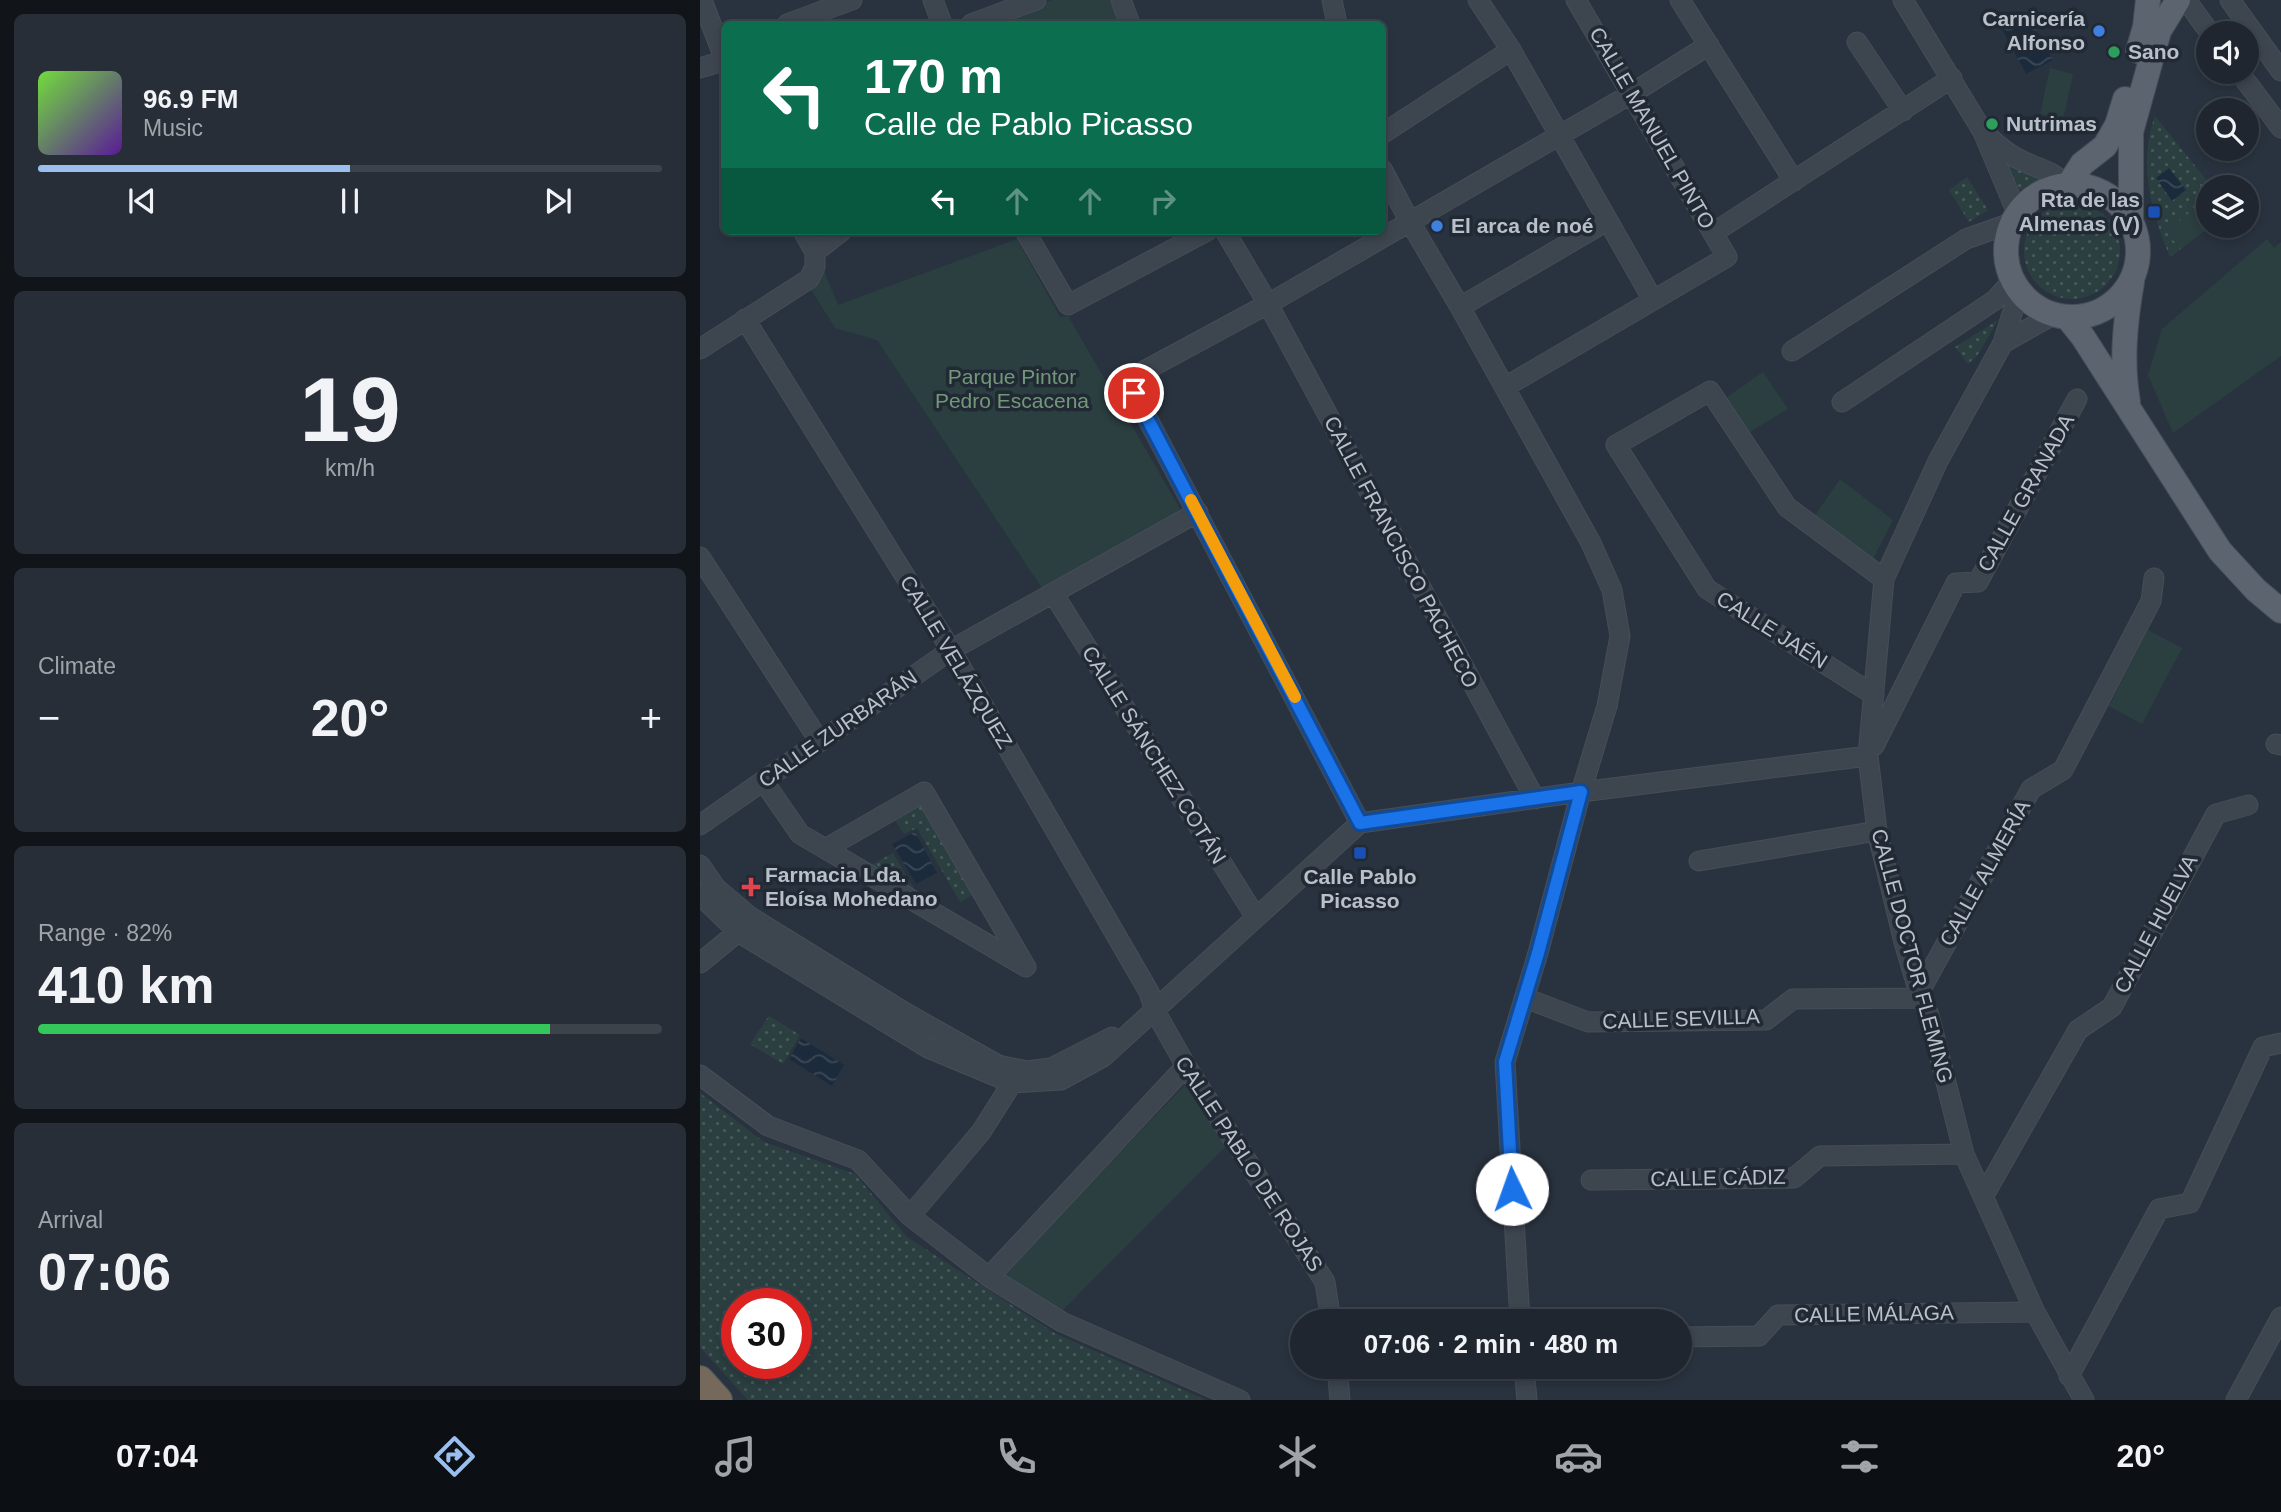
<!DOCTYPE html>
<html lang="en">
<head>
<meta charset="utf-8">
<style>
  :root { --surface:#1f262f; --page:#272e37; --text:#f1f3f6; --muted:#a1a5aa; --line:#3c434b; --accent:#9abfee }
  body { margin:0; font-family:Arial,sans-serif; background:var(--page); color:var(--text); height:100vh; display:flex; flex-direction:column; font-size:26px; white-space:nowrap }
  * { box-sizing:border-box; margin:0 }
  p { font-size:23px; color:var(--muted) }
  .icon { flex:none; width:38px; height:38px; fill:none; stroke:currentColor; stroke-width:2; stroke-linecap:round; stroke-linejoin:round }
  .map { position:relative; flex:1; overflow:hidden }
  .panel { display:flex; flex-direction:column; gap:14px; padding:14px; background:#11151a; width:700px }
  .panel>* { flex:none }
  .top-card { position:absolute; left:21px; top:21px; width:665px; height:214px; border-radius:10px; box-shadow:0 4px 10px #0003,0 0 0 2px var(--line); background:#0b6e4f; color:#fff; overflow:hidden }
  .buttons { position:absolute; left:1496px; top:21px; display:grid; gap:14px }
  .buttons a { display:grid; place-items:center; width:63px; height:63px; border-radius:50%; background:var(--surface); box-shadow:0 4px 10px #0003,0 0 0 2px var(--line); font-size:35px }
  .speed { position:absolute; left:21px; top:1288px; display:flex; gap:14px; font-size:35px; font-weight:700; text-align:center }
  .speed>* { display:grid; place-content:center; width:91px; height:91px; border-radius:50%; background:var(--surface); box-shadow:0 4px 10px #0003,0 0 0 2px var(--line); line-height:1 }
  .speed .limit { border:10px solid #d22; background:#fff; color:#111 }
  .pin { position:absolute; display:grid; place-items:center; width:60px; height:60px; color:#fff; margin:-30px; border:4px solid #fff; border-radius:50%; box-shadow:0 2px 7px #0007 }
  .me { position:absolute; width:77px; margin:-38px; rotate:357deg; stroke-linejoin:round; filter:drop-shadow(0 0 5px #0008) }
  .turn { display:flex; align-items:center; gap:24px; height:147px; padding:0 28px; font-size:32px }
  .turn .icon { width:91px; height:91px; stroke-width:2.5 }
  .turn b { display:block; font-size:49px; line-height:60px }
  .lanes { display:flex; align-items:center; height:66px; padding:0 28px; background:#0003; justify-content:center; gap:35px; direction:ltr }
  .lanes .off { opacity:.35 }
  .big { font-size:52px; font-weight:600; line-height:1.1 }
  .panel .tile { flex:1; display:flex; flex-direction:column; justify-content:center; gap:10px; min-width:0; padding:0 24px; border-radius:10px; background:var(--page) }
  .panel .dial { align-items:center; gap:0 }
  .dial b { font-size:91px; line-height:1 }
  .song { display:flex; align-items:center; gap:21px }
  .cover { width:84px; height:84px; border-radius:10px; background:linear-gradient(135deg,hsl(100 70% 55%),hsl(270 70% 35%)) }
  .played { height:7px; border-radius:4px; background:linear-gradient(90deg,var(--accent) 50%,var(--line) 50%) }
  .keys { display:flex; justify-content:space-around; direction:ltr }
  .heat { display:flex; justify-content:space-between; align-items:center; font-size:38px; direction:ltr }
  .charge { height:10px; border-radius:5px; background:linear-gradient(90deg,#34c759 82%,var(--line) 0) }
  .trip { position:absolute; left:590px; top:1309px; width:402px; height:70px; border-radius:35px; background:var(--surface); box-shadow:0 4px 10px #0003,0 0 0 2px var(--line); font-weight:600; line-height:70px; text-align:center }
  .tabs { display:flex; height:112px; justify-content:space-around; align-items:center; background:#0c0f13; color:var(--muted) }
  .tabs .icon { width:49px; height:49px }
  .tabs .active { color:var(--accent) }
  .tabs b { font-size:32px; color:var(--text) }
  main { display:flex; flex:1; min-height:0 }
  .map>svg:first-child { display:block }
</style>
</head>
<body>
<main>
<section class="panel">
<div class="tile">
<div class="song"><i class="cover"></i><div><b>96.9 FM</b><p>Music</p></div></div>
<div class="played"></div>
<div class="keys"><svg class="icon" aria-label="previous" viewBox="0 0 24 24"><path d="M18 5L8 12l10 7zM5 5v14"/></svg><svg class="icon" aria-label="pause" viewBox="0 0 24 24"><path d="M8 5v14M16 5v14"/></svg><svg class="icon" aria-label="next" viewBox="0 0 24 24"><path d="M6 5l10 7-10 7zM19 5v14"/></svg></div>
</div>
<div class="tile dial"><b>19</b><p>km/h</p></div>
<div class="tile"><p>Climate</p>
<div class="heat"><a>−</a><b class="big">20°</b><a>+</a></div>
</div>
<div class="tile"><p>Range · 82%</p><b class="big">410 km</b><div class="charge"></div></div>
<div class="tile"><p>Arrival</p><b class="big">07:06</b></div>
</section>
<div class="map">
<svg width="1581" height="1400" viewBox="0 0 1581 1400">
  <defs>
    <pattern id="grass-dots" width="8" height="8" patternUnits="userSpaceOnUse" patternTransform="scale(1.75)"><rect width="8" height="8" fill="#2b3f40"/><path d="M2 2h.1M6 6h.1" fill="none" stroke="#48595a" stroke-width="1.8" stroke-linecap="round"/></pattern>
    <pattern id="water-waves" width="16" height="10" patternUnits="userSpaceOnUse" patternTransform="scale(1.75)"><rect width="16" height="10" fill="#1c2b3c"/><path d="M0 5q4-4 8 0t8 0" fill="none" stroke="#3b4857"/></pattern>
  </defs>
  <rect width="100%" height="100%" fill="#29333f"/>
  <!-- grass -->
  <path fill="url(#grass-dots)" fill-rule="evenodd" d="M1455,116L1512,187H1508V226H1511L1470,257C1451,212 1438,163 1455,116Z
    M1298,156L1344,177L1325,187L1318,193Z
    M1267,177L1288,210L1269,222L1249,190Z
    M1324 251a48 48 0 1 1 96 0a48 48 0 1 1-96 0Z
    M1298,320L1277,356L1268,364L1255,347Z
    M222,800L274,894L260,902L217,828L204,834L193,817Z
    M193,853L217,894L169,866Z
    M69,1016L100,1035L83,1064L50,1044Z
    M0,1093L64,1142L155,1174L207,1237L356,1334L506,1400H48L0,1347ZM37,1304H96V1363H37Z"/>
  <!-- park -->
  <path fill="#2b3f40" d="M352,0H410L420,24H287Z
    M1350,68L1373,74L1363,119L1340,114Z
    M1503,202L1508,209V226H1511L1480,249L1466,231Z
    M317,239L360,317L368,316L482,512L342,588L177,340L135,328L110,288L124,271L138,305Z
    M1567,239L1574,248L1581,242V356L1473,433L1448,375L1462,329Z
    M1063,372L1088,409L1045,435L1023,400Z
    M1140,479L1193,520L1173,559L1114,517Z
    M1448,630L1482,648L1442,724L1409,706Z
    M485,1085L527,1145L360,1313L300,1277Z"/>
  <!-- water -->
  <path fill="url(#water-waves)" d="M1327,13L1353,60L1326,74L1301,27Z
    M1469,168L1486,190L1472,201L1456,178Z
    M215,832L237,873L216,884L192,844Z
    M101,1038L144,1065L132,1086L89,1059Z"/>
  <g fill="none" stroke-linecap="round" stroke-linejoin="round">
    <!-- minor casing -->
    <g stroke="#464e58" stroke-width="21">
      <path id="minor" d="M2,0L24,58
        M233,0L242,24
        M421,0L430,24
        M632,0L637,24
        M778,0L811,50L953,300
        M980,0L1094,181
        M1203,0L1283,132L1317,213
        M1486,0L1510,33
        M1530,0L1581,71
        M87,24L152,0
        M271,24L336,0
        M1157,42L1203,111
        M0,68L24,61
        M1539,72L1581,128
        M682,134L811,50
        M1287,135C1298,146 1310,156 1325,162C1344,171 1349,169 1365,184
        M682,169L710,222L760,307L891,543L912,590L920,636L907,706L881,792L838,953L805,1062L820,1321
        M103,231L115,252
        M325,231L368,305L507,231
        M525,231L568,304L835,799
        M1013,233L1252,78
        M115,252L142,231
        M1319,291L1303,343L1238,461L1184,579L1168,756L1177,831L1204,942L1219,993L1229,1015L1264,1154L1335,1312L1384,1400
        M760,307L907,221
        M45,319L251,650L449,992L455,1011L486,1066L625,1282L631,1321
        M1303,343L1353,315
        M0,349L109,279L115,267V252
        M1092,351L1266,239L1311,223
        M805,387L1027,257L876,0
        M1142,402L1295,300L1312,281
        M0,557L120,742
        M353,593L555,916
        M1174,695L1007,589L916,445L1010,391L1087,507L1184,579
        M1576,744L1581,745
        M1174,746L1256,583L1278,582L1377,399
        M64,782L100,834L326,967
        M660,823L434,393L429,379L568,304L931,94L1009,45
        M0,825L251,650L498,512
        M125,849L224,792L324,964
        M999,861L1177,831
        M0,865L16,888L49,916L204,1012L298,1065L327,1071L351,1068L412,1037
        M0,895L38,932L228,1048L312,1083L361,1080L403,1057L660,823L881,792L1168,756
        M0,963L38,932
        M1219,993L1331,789L1363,770L1451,601L1454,578
        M825,998L888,1022L1066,1020L1093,999L1221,998
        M0,1075L68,1126L158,1160L210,1216L289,1277L362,1322L540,1400
        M891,1180L1094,1178L1120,1156L1264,1154
        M1283,1197L1378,1030L1412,1007L1516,814L1548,805
        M210,1216L281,1132L312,1083
        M289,1277L486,1066
        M980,1337L1059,1336L1078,1315L1335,1312
        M637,1367L640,1400
        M824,1367L827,1400
        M1369,1376L1459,1209L1490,1203L1563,1047L1581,1043
        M1536,1400L1581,1317"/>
    </g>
    <!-- major casing -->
    <g stroke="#464e58" stroke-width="26">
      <path id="major" d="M1438,51L1445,27L1448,0
        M1369,184L1382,164L1405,146L1417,125L1425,99
        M1306 251a66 66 0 1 1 132 0a66 66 0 1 1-132 0Z
        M1431,219V132L1459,31L1478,0
        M1367,317L1383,337L1520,551L1556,590L1581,611
        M1428,402C1421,362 1425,322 1432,282"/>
    </g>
    <!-- highway casing -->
    <g stroke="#475059" stroke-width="30">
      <path id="highway" d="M0,1380L18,1400"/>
    </g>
    <!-- minor -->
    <use href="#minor" stroke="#3d454f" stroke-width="19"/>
    <!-- major -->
    <use href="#major" stroke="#5b646f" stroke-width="24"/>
    <!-- highway -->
    <use href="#highway" stroke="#74695a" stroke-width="28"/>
  </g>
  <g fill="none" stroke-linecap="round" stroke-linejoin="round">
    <!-- route casing -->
    <g stroke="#114b97" stroke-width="18">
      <path id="route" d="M434,393L660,823L881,792L838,953L805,1062L812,1189"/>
    </g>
    <!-- route -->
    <use href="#route" stroke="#1a73e8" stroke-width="12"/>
    <!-- slow -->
    <path stroke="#f59e0b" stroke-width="12" d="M491,500L595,697"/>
  </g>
  <!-- markers -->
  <g fill="#3f7fe0" stroke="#212a34" stroke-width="2.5">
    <circle cx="1399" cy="31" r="7"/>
    <circle cx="737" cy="226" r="7"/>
  </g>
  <g fill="#2e9e5b" stroke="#212a34" stroke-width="2.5">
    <circle cx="1414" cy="52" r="7"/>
    <circle cx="1292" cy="124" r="7"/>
  </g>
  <g fill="#1a4fb4" stroke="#212a34" stroke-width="2.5">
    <rect x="1447" y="205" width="14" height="14" rx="3.5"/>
    <rect x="653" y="846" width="14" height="14" rx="3.5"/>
  </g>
  <path fill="#e0444e" stroke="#212a34" stroke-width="2.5" d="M47.5 876.5h7v7h7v7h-7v7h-7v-7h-7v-7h7z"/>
  <g text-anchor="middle" stroke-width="7" stroke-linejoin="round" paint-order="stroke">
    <!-- poi labels -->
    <g font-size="21" font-weight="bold" fill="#b9c0c9" stroke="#212a34" text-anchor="start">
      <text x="1385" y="26" text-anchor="end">Carnicería<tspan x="1385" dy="24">Alfonso</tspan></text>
      <text x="1428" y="59">Sano</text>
      <text x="1306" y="131">Nutrimas</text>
      <text x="1440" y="207" text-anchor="end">Rta de las<tspan x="1440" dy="24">Almenas (V)</tspan></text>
      <text x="751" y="233">El arca de noé</text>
      <text x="65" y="882">Farmacia Lda.<tspan x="65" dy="24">Eloísa Mohedano</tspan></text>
      <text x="660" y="884" text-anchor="middle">Calle Pablo<tspan x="660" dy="24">Picasso</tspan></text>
    </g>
    <!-- street labels -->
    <g font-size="21" fill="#b9c0c9" stroke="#212a34">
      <text transform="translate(952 128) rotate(60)" y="7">CALLE MANUEL PINTO</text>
      <text transform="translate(1326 493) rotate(-61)" y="7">CALLE GRANADA</text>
      <text transform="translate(701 552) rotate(62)" y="7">CALLE FRANCISCO PACHECO</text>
      <text transform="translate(1072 630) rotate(32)" y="7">CALLE JAÉN</text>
      <text transform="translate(256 662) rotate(59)" y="7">CALLE VELÁZQUEZ</text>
      <text transform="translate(138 729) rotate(-35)" y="7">CALLE ZURBARÁN</text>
      <text transform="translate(454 755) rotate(58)" y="7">CALLE SÁNCHEZ COTÁN</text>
      <text transform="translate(1285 873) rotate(-61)" y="7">CALLE ALMERÍA</text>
      <text transform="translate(1456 924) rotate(-62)" y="7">CALLE HUELVA</text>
      <text transform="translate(1212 956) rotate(75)" y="7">CALLE DOCTOR FLEMING</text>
      <text transform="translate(981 1019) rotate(-2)" y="7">CALLE SEVILLA</text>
      <text transform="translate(549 1164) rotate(57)" y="7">CALLE PABLO DE ROJAS</text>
      <text transform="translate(1018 1178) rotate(-1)" y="7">CALLE CÁDIZ</text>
      <text transform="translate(1174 1314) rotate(-1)" y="7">CALLE MÁLAGA</text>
    </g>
    <!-- park labels -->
    <g font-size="21" fill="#739879" stroke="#212a34">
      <text x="312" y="384">Parque Pintor<tspan x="312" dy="24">Pedro Escacena</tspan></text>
    </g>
  </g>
</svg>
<div class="buttons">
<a><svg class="icon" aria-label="sound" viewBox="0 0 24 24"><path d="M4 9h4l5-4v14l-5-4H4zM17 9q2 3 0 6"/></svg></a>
<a><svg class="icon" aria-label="search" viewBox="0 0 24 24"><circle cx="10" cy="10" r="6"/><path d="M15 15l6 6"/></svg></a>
<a><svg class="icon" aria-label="layers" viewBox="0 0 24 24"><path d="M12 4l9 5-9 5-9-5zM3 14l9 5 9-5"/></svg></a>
</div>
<div class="speed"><div class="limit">30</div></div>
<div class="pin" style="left:434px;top:393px;background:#d93025"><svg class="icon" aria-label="arrive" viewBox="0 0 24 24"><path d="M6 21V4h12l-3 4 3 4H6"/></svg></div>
<svg class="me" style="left:812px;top:1189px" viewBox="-20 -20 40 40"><circle r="19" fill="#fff"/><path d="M0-13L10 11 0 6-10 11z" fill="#1a73e8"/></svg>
<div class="trip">07:06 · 2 min · 480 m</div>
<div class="top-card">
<div class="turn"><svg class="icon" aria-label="left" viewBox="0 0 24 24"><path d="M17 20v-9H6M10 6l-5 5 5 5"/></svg><div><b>170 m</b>Calle de Pablo Picasso</div></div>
<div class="lanes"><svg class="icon" aria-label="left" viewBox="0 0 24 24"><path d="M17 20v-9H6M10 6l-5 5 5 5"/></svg><svg class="icon off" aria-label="ahead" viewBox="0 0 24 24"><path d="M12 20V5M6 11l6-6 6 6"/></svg><svg class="icon off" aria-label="ahead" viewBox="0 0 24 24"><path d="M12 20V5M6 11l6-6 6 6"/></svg><svg class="icon off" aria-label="right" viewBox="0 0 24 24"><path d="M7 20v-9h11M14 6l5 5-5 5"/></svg></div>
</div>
</div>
</main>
<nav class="tabs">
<b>07:04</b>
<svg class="icon active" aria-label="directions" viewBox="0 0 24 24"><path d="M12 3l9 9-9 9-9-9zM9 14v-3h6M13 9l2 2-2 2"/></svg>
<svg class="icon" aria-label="music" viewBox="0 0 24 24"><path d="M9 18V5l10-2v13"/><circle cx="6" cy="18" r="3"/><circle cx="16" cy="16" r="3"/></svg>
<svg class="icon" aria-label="phone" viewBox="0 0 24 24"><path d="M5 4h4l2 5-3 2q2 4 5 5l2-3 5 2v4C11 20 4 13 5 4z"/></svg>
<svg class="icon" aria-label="climate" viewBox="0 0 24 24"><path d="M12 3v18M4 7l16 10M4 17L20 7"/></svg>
<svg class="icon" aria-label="car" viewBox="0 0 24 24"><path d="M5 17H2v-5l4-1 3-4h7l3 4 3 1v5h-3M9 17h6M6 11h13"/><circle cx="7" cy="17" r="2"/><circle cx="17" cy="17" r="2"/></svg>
<svg class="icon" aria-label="filters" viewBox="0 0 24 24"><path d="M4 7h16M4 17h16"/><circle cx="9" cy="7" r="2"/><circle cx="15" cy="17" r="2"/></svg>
<b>20°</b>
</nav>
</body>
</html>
